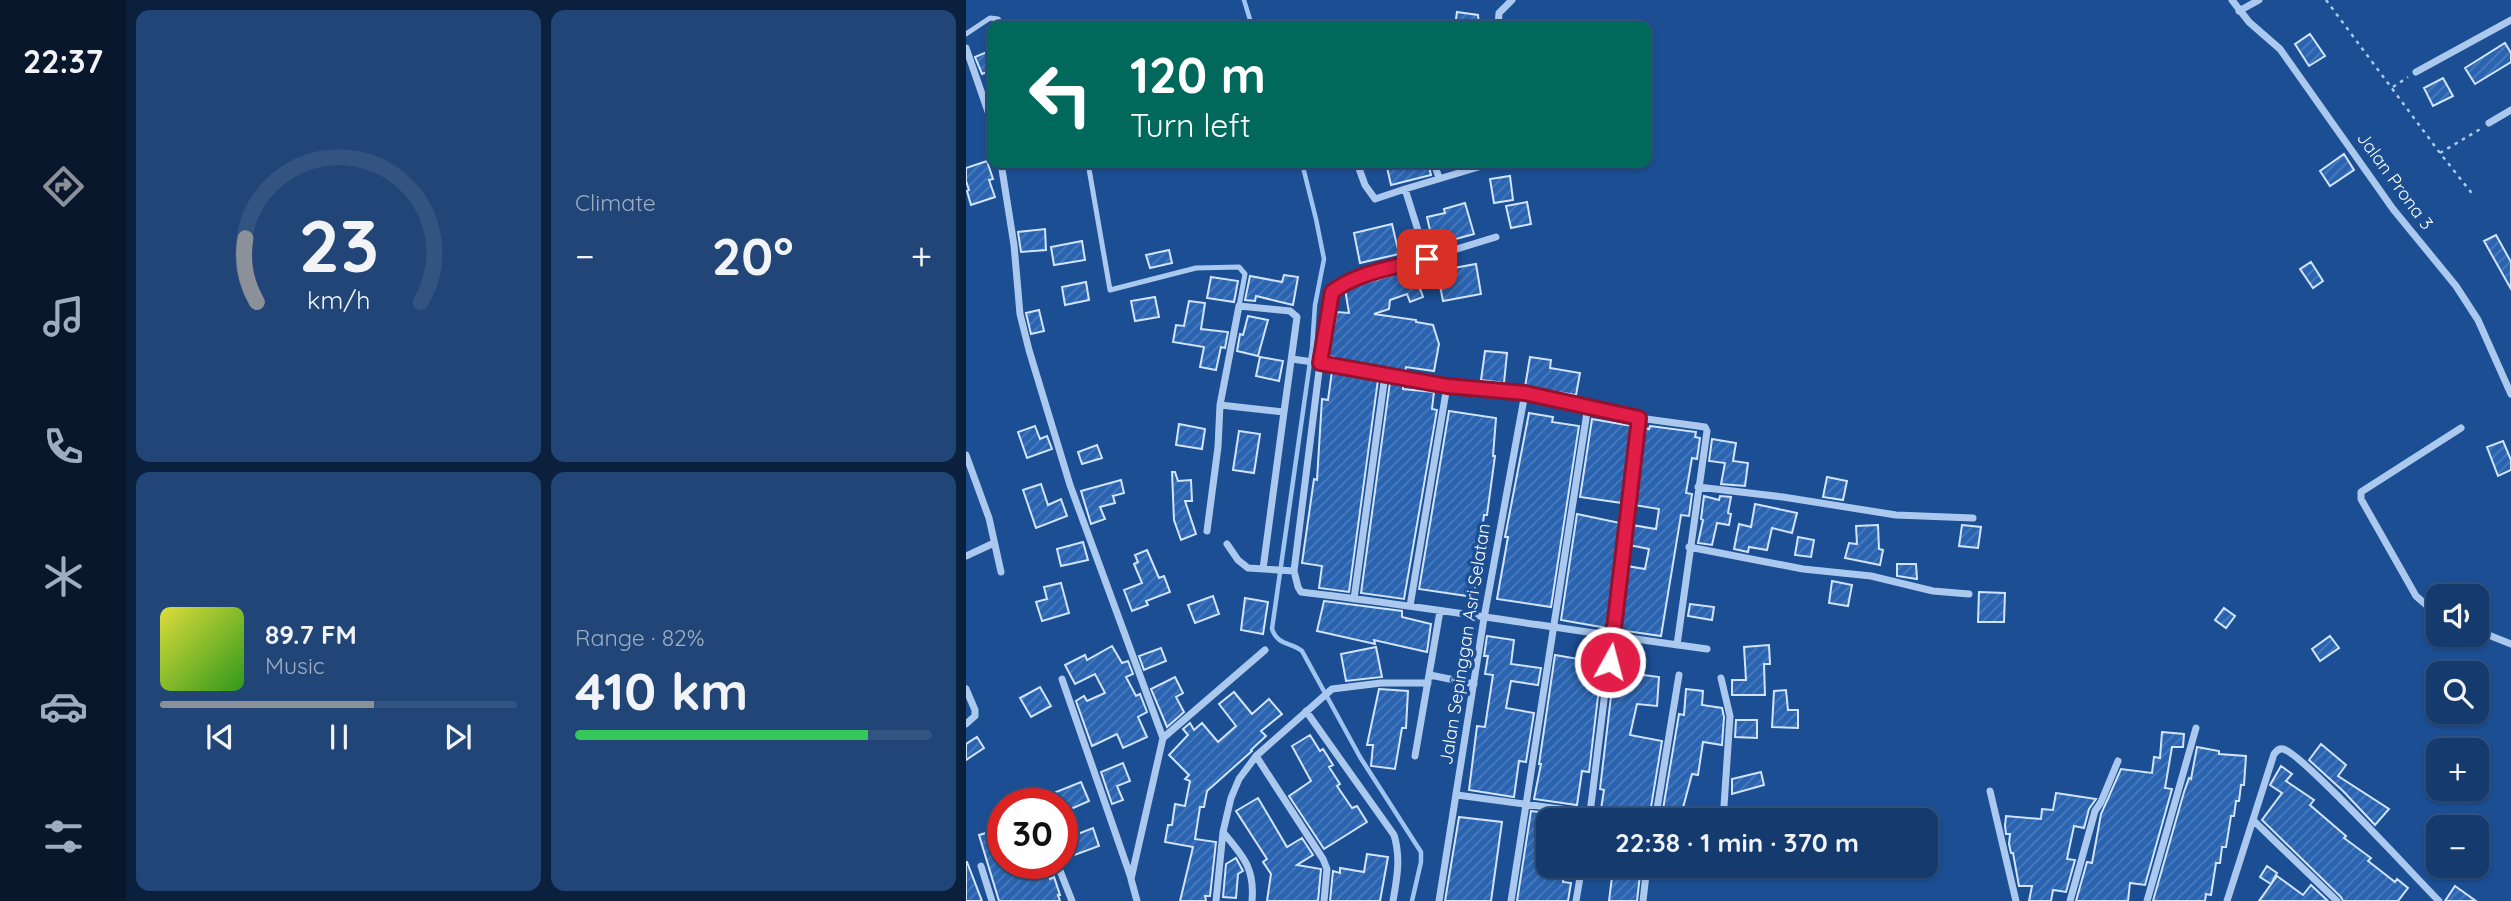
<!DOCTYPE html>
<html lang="en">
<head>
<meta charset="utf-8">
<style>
  :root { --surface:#143a6e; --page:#214576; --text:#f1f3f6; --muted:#9dadc2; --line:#335481; --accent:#8c9099 }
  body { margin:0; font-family:Quicksand,sans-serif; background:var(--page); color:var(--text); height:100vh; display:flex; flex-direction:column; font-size:26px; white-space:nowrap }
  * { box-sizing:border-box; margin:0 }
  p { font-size:23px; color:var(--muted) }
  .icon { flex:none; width:38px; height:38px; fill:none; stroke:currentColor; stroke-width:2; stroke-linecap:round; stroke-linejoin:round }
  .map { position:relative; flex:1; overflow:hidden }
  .side { display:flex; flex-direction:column; gap:10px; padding:10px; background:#0b203c; width:840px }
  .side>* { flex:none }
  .banner { position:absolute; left:21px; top:21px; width:665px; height:147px; border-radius:14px; box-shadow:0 2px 5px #0004,0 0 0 2px var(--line); background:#00695c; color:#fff; overflow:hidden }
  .controls { position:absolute; left:1460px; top:584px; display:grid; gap:14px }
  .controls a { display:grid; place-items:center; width:63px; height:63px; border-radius:14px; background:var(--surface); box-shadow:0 2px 5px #0004,0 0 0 2px var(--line); font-size:35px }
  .speed { position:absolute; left:21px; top:788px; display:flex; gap:14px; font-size:35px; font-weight:700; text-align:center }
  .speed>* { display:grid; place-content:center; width:91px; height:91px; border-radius:50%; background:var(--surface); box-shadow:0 2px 5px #0004,0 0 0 2px var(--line); line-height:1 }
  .speed .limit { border:10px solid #d22; background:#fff; color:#111 }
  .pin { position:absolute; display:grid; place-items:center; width:60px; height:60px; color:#fff; margin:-30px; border-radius:14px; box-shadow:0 4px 10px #0006 }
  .me { position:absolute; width:77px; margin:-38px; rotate:7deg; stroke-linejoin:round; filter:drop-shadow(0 0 5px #0008) }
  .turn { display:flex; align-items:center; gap:24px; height:147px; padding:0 28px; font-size:32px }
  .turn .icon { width:91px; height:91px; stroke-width:2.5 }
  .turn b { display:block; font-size:49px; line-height:60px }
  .big { font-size:52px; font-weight:700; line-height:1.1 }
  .side .widget { flex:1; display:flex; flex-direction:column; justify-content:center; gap:10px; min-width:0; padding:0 24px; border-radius:14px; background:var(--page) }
  .side .dial { align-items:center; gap:0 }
  .dial svg { height:182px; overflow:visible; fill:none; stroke:var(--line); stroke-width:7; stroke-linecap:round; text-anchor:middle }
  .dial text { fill:var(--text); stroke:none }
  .song { display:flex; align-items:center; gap:21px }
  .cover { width:84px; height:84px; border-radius:10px; background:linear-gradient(135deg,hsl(60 70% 55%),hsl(110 70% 35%)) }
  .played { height:7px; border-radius:4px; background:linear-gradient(90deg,var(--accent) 60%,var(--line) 60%) }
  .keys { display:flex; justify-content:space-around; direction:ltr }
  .heat { display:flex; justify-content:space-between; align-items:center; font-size:38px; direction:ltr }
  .charge { height:10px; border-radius:5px; background:linear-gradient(90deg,#34c759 82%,var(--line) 0) }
  .side .tiles { flex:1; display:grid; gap:10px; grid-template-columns:repeat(2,1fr) }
  .trip { position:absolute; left:570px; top:808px; width:402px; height:70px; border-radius:14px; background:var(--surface); box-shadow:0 2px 5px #0004,0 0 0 2px var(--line); font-weight:700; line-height:70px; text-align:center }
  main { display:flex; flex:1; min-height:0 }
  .menu { display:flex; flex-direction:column; width:126px; justify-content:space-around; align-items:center; background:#08172c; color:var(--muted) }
  .menu .icon { width:49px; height:49px }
  .menu .current { color:var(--accent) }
  .menu b { font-size:32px; color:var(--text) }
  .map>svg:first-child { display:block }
</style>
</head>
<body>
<main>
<nav class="menu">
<b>22:37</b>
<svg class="icon current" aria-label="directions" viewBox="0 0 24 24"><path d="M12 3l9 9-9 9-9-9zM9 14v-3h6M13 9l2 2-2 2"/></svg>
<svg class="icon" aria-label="music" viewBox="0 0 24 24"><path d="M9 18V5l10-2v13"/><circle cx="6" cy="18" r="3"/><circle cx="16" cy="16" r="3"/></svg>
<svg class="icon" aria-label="phone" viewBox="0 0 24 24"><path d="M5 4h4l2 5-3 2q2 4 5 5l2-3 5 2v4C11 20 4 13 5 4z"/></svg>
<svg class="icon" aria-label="climate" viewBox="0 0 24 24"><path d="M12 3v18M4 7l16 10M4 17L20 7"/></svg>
<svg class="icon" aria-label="car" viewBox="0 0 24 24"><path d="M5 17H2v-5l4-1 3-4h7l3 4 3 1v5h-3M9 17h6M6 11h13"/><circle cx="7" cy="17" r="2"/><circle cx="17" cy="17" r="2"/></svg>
<svg class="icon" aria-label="filters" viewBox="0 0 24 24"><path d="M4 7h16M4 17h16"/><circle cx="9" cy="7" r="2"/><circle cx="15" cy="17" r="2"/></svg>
</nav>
<section class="side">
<div class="tiles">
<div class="widget dial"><svg viewBox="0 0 100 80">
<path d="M14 69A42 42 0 1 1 86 69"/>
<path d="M14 69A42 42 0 0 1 9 41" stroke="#8c9099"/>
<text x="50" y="56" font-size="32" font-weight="700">23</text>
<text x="50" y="72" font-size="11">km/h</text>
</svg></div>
<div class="widget"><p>Climate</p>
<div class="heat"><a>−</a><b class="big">20°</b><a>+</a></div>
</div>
<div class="widget">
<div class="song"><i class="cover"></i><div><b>89.7 FM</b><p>Music</p></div></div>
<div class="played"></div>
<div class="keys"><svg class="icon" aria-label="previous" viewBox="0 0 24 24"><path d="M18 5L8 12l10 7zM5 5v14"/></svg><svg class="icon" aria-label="pause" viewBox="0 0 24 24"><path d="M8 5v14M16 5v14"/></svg><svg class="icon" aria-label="next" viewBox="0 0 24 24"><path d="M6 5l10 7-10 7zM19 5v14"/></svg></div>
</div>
<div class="widget"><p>Range · 82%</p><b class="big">410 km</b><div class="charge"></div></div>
</div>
</section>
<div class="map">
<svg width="1545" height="901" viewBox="0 0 1545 901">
  <defs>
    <pattern id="building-hatch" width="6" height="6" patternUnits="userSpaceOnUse" patternTransform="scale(1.75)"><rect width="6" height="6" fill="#2a64b0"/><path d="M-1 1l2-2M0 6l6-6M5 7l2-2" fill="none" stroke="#4a7bbc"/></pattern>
  </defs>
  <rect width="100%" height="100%" fill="#1b4e92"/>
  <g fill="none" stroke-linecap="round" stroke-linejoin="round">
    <!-- stream -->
    <path stroke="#9ec4f1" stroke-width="4.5" d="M278,0L286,26
      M336,163L350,219L358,259L349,305L346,348L306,629C312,646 325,642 336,651L394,757L455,852V862L446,901"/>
  </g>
  <!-- building -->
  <path fill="url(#building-hatch)" stroke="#d2e4fb" stroke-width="2" d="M491,12L512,15L513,26H489Z
    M1344,34L1359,56L1343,66L1329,44Z
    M1539,43L1545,53V62L1509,84L1499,68Z
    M23,51L26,60V70L16,74L9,57Z
    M1477,78L1487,96L1467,106L1458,88Z
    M1378,154L1388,170L1364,186L1354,171Z
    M21,161L27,179L23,180L29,197L5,205L1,191L3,190L0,181V168Z
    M420,163H462L465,175L425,185Z
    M544,176L547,200L528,203L524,179Z
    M561,202L565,224L545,228L540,206Z
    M499,203L508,234L486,240L484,234L466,239L461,217L479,213L478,209Z
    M426,224L433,254L394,263L388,233Z
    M79,229L80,250L55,252L52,232Z
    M1530,235L1545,262V289L1518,241Z
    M116,241L119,260L88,265L85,247Z
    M203,250L206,263L184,268L180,255Z
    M1345,262L1357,281L1347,288L1334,269Z
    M510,264L515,294L477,301L471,271Z
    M437,272L439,279L449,275L457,297L444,302L441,294L424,300L423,309L408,314L450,320V322L467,325L473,344L468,371L440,367L439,372L368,359V357L362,356L371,312L383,313L379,289Z
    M318,275L332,277L327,305L290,296L289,301L279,300L284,276L316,282Z
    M245,277L272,281L268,302L241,298Z
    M120,282L123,300L99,305L96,287Z
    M189,297L193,317L169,321L165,301Z
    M223,301L239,303L235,329L262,332L259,348L255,347L250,370L234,367L238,347L207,342L210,325L218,326Z
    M73,310L78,331L65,334L60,313Z
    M282,316L302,320L292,356L271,351L274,334L277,335Z
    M519,351L541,353L538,383L515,380Z
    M294,357L317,361L313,381L290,376Z
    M564,357L585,360L584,368L614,373L610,395L559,387Z
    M366,371L412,380L383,592L353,588L356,566L336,563L348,479L351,480L356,399L362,400Z
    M424,382L437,384V389L468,392L466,409L471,410L438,599L395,593Z
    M483,411L530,418L527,456H529L521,515H518L515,538H517L508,597L453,589Z
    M563,413L587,417L586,422L613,426L585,607L531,599L542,537H539Z
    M626,419L666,426L656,503L614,497Z
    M213,424L239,429L236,449L210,445Z
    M69,426L74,439L81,436L86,449L61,458L52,432Z
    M684,426L730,432L729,437L734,438L731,459L726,458L720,493L726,494L723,516L715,515L695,636L653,630L661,566L679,569L683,549L663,545L666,525L690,529L693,509L668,505L678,428L683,429Z
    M273,431L294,434L288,473L267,470Z
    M746,439L770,443L767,461L782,463L779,486L755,484L759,463L743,461Z
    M1537,441L1545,460V470L1532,476L1521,447Z
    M131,445L136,458L116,464L112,452Z
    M206,472H209L212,481L225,480L226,501H219L230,534L215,540L208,520Z
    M861,477L881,481L877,500L857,497Z
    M155,480L158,493L147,496L149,503L134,507L139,519L125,524L115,491Z
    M75,484L82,505L95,499L101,516L70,528L57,490Z
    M738,496L753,500L754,496L765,497L762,513L765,514L763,525L751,523L746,545L732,543L737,520L735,519Z
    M789,504L831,513L826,533L806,528L801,550L783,547L782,552L768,549L773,524L785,527Z
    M611,514L654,523L641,628L595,620Z
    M912,525L913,549L917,550L914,565L879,558L883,543L891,544L890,526Z
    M996,525L1015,527L1012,548L993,546Z
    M832,537L848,540L845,557L829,555Z
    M117,542L122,560L95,566L91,549Z
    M181,550L193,578L198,576L204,592L180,601L182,605L166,611L158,590L176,583L168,564L172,562L169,555Z
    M931,564H950L951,579L931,576Z
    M866,581L886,585L882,606L863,603Z
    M95,583L103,613L76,621L70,602L81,599L78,587Z
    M1013,592L1039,593L1038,622H1012Z
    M247,596L253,614L229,623L222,605Z
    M279,598L302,602L297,634L275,630Z
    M358,601L436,611V617L465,624L461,652L408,640L409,644L351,631Z
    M724,604L748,607L746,620L722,616Z
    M1258,608L1269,616L1260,628L1249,620Z
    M521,636L548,640L545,664L575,668L572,685L545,681L540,708L568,713L560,762L553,761L548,797L503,790L511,726L519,727L527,675L519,674L522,656H518Z
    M1364,636L1373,648L1354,661L1346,649Z
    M803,645L804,664H798L799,695H766V680H780L778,647Z
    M146,646L156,663L162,661L167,674L160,677L170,696L174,694L181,712L172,717L181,737L157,748L151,734L126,746L110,701L118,696L121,701L139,693L129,674L109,684L99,665L119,655L121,660Z
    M410,647L416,677L380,681L375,654Z
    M195,648L200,661L178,670L173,656Z
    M589,655L636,663L623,772L616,771L611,805L568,799L575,764H573Z
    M648,671L693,677L691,706L671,704L664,735L696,741L684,813L678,812L677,821H666L662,815L635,809L638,790L634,789Z
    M209,677L217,693L210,697L218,712L201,727L185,689Z
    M74,687L85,706L65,717L54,698Z
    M413,689L442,691L440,728H436L429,769L405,766L407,745H401Z
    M720,689L737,691L736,705L756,708L758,717L756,745L737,742L732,775L726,774L714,819L696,815L713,714L718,715Z
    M820,690L822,710H832V728L806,727L808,691Z
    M268,692L286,714L303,699L316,714L295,731L300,736L285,750L286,751L241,791L238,807H234L229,839L250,842L244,896H239L240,901H214L227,847L199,842L202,825H206L209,804L219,806L224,781L219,779L223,775L203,755L222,735L217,729L224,723L228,730L236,723L252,742L270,726L253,704Z
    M770,720H791V738L769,737Z
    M1196,732L1218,734L1217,747H1206L1199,788L1206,789L1179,885L1164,883L1162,901H1110L1121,862L1126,863L1135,814L1155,769L1186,773L1188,757L1194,758Z
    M344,735L354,751L357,749L367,765L363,767L374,784L371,786L386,808L391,806L401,822L358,849L323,796L345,781L326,746Z
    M11,737L18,748L0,760V744Z
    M1355,744L1380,765L1372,776L1423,809L1409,825L1377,791L1343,760Z
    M1231,747L1253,751V754L1280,756L1278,785H1275L1273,801H1270L1268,816H1265L1260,847H1256L1254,863H1250L1245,895L1240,894L1239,901H1187L1218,792L1223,778L1225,779Z
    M157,763L164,781L151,786L157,800L146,804L135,772Z
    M1315,766L1326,774L1320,781L1348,800L1344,805L1380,836L1378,838L1405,858L1402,861L1429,882L1431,879L1442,888L1432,901H1377L1375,897L1296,820L1316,793L1304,785Z
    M795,772L798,785L766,794V779Z
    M115,782L123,801L98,812L96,803H94L90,792Z
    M1090,793L1130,799L1123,809L1118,828L1108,826L1101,859L1109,860L1100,892L1087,890L1085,901H1063L1066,886H1053L1047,853H1045L1043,844L1044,834H1040L1039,826L1040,816L1075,819L1076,809L1087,810Z
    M292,798L321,847L336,838L347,855L331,865L355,869L352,901H301L305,874L297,862L301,859L270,811Z
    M565,811L589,814L588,821H583V866H599L597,882L605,883L602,901H551Z
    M493,817L536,822L525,901H479Z
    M37,828V863H78L84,879L88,877L94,895H92L94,901H33L13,835Z
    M127,828L133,846L103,857L96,840Z
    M401,854L422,857L414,901H364L367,871L374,873V868L398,872Z
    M270,858L277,871L272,874L270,898L257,897L260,864Z
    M0,862H1L16,901H0Z
    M654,866H675L671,901H643L647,869L653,870Z
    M1301,866L1311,873L1305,884L1294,877Z
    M1311,876L1337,895L1345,885L1362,901H1293Z
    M1489,886L1510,901H1479Z"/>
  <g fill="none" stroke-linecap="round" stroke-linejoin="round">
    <!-- path -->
    <path stroke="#abc9ef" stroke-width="2.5" stroke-dasharray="3.5 5" stroke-linecap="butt" d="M1360,0L1474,153L1508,196
      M1427,87L1442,77
      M1474,153L1516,128"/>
    <!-- lane -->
    <path stroke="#abc9ef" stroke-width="5" d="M0,34L24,18L32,19L39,26
      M122,163L144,290L230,268L273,267L279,274L273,306"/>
    <!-- street -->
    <path stroke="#abc9ef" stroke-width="7" d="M1266,0L1283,22L1314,49L1427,209L1490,286L1512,320L1545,394
      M1273,11L1293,0
      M532,26L533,13L546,0
      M0,48L26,123
      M1450,72L1545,20
      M1523,123L1545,110
      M35,163L48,245L54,314L63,350L104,485L197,738
      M391,163L399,185L409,199L439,189L461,259
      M468,163L473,178
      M439,189L526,163
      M273,306L324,311L331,317L318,412L254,405Z
      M326,359L354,363L367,292L376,284L530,237
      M0,455L23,518L35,572
      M732,487L817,497L930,515L1007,518
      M241,531L252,447L254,405
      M261,544L272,560L282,568L328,571
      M723,547L837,569L905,576L967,591L1003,594
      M0,556L28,543
      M297,569L318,412
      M388,599L419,375
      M444,606L481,386
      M1472,615L1450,596L1395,499V492L1495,428
      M1510,630L1545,644
      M711,645L741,431L739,427L673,418L559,393L481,386L354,363L328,571L332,587L335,592C471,608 606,631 741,649
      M464,675L508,684
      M755,678L764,716L757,821
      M96,679L165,878
      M0,689L9,710V716L0,724
      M340,711L428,835C435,858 431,878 427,901
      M290,756L357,859L361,869L358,901
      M449,756L474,611
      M1024,791L1050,901
      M491,795L624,813L660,821
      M68,802V803
      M623,821L673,418
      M689,821L713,675
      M1288,821L1371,901
      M257,832C277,856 289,868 286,901
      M91,863L106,901
      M15,866L26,901
      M171,901L165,879L197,738L299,650
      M250,901L257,832L265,798L273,779L290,756L366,689L415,683H462
      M473,901L518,618L559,393
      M545,901L622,406
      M610,901L616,866
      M677,901L681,866
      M1104,901L1129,811L1135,802L1152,761
      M1181,901L1230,728
      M1261,901L1308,754C1311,751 1312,748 1317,749C1335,752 1452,880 1473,901"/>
  </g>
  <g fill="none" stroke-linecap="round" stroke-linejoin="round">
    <!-- route casing -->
    <g stroke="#92132f" stroke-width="18">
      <path id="route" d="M461,259C430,267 391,272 366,292L354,363L481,386L559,393L673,418L644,662"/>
    </g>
    <!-- route -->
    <use href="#route" stroke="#e11d48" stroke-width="12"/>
  </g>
  <g text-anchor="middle" stroke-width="7" stroke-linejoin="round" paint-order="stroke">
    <!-- street labels -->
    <g font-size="18" fill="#fff" stroke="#1b4e92">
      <text transform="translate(1429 181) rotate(54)" y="6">Jalan Prona 3</text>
      <text transform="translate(499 644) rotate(-81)" y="6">Jalan Sepinggan Asri Selatan</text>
    </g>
  </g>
</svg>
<div class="controls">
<a><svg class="icon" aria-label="sound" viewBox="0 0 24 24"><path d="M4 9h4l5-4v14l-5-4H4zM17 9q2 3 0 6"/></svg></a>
<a><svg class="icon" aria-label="search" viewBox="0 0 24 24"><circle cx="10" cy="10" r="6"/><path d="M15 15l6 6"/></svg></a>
<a>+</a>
<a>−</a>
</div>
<div class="speed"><div class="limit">30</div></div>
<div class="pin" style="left:461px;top:259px;background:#d93025"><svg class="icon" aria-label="arrive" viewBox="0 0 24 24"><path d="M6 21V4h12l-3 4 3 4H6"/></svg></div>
<svg class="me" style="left:644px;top:662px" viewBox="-20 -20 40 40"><circle r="17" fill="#e11d48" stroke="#fff" stroke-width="3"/><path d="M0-11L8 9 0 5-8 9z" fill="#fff"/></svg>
<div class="trip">22:38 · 1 min · 370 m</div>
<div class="banner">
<div class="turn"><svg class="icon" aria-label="left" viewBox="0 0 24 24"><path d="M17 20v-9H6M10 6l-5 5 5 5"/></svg><div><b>120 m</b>Turn left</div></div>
</div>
</div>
</main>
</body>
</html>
